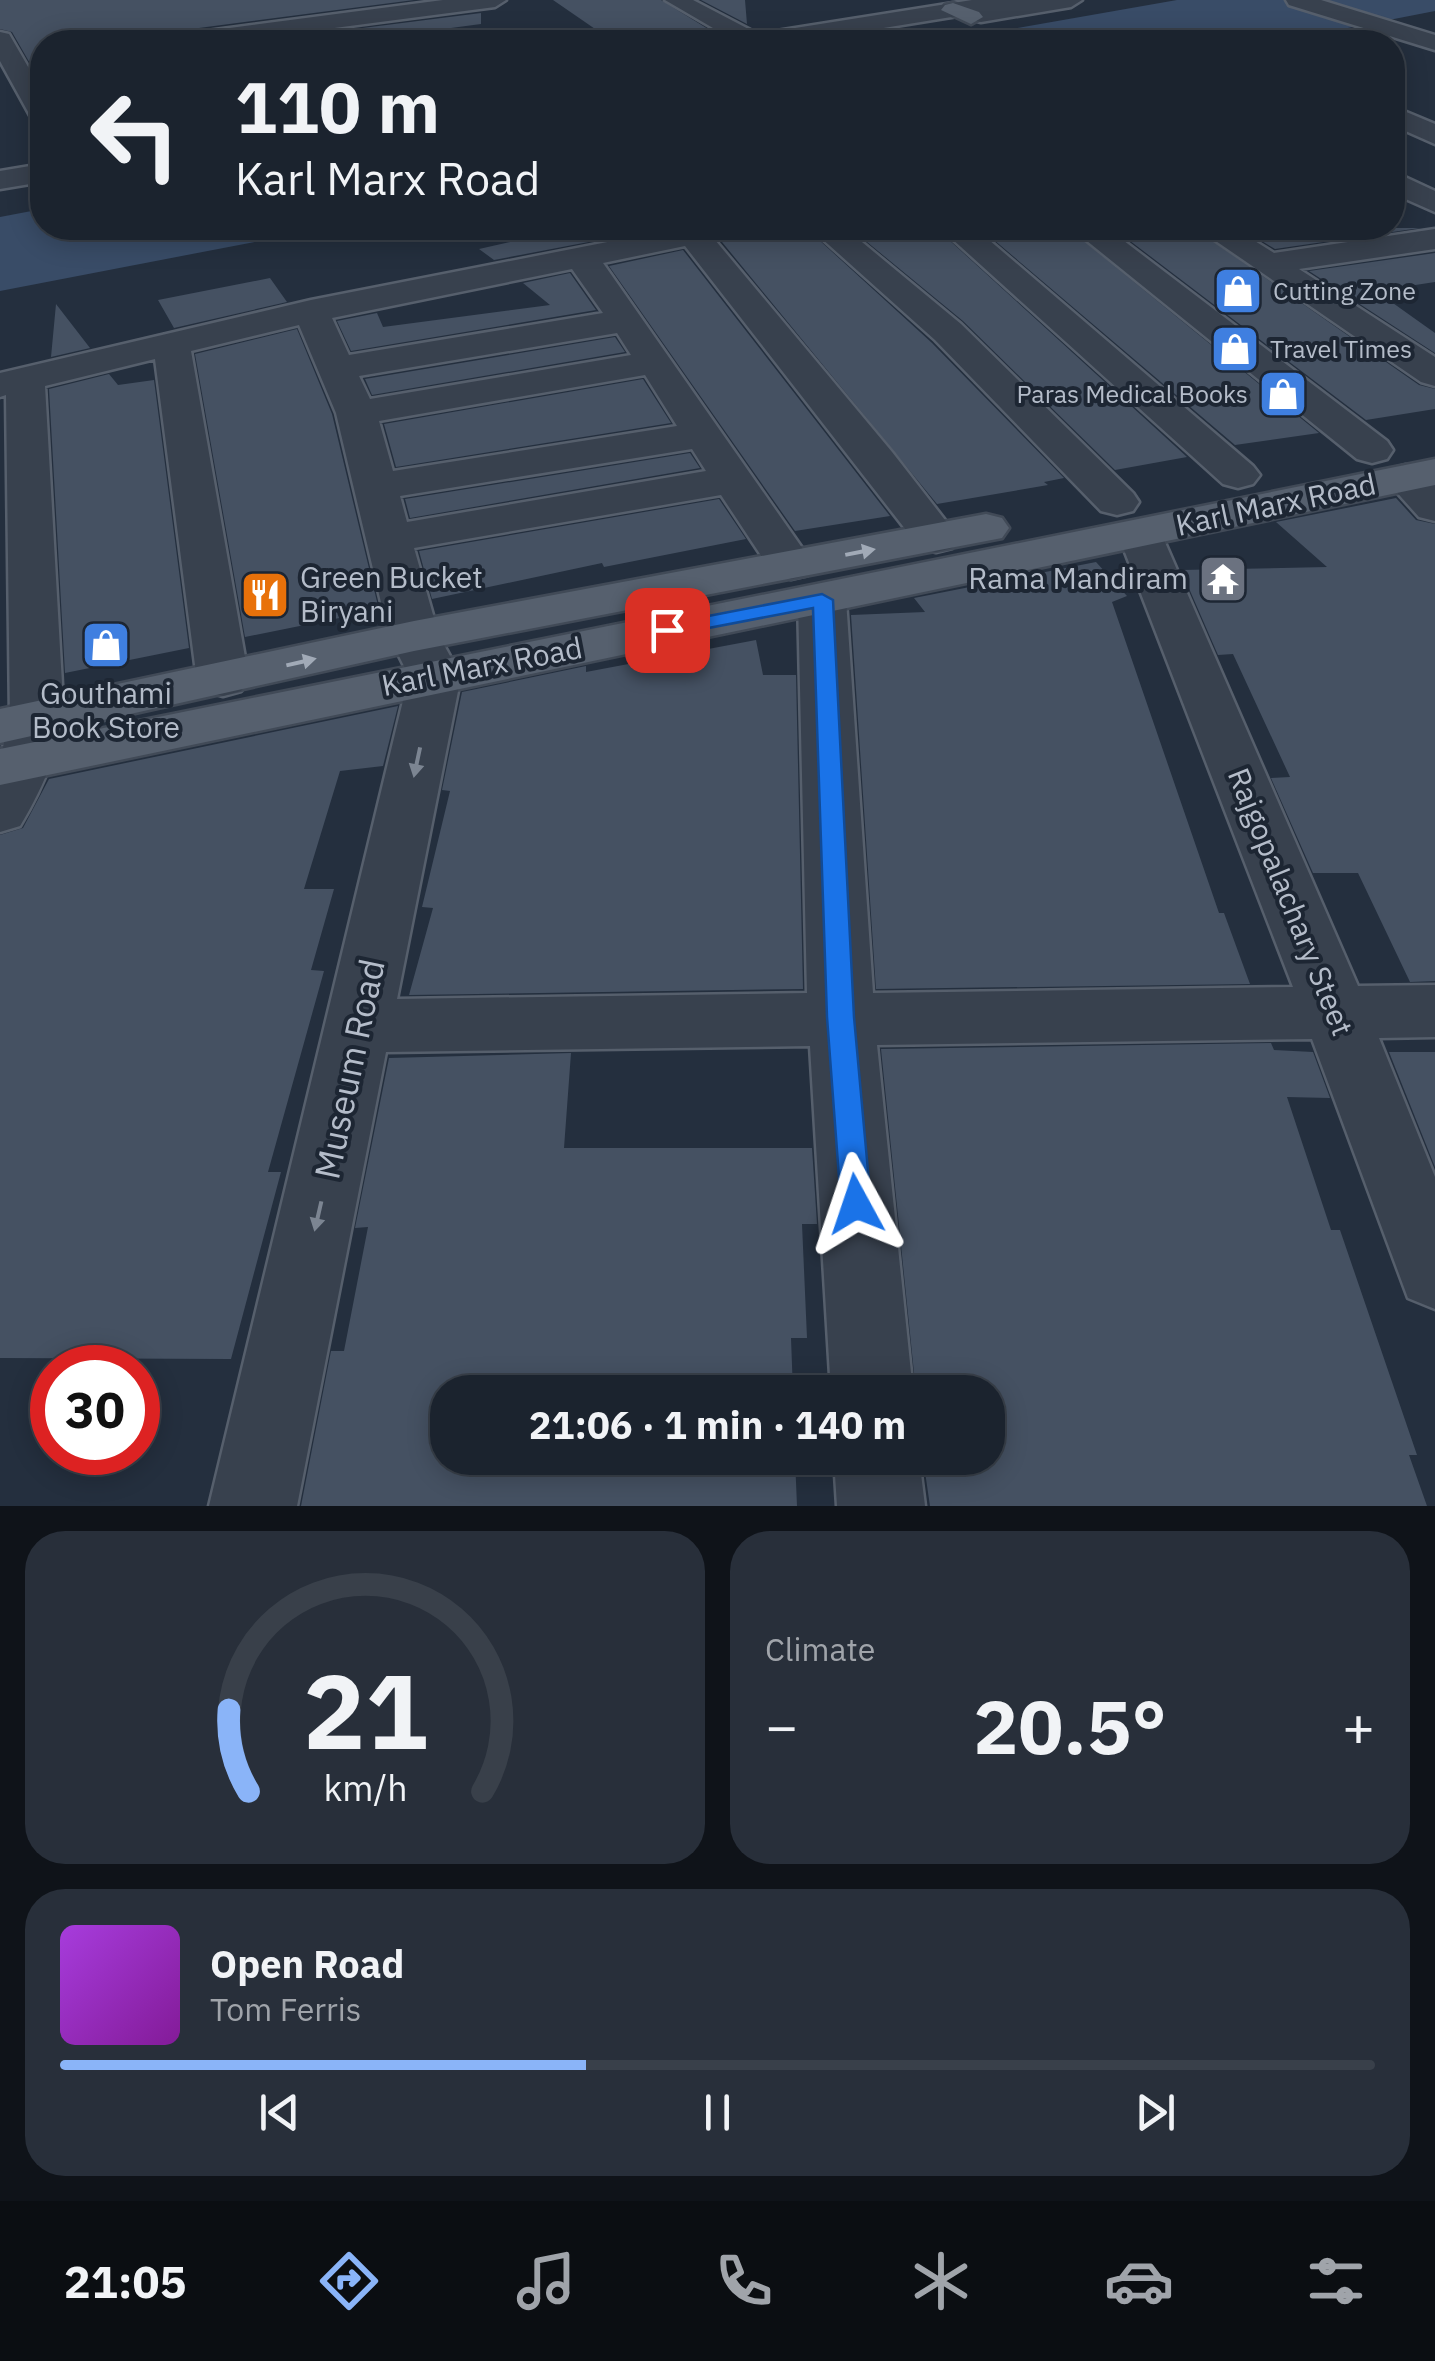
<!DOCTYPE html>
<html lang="en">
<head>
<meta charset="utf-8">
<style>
  :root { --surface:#1b232e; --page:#282f3a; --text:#f1f3f6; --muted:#a0a4aa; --line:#39404a; --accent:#8ab4f8 }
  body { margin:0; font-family:"IBM Plex Sans",sans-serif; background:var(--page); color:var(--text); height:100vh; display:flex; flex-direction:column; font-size:38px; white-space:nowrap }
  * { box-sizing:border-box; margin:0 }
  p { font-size:32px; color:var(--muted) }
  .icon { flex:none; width:55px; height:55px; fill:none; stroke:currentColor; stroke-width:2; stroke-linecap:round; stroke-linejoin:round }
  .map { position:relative; height:1506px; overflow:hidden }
  .side { display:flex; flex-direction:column; gap:25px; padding:25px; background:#0f1319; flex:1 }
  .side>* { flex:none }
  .top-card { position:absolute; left:30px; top:30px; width:1375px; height:210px; border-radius:40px; box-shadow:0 5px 25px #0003,0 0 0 2px var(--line); background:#1b232e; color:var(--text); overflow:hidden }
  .speed { position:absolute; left:30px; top:1345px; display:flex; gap:20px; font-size:50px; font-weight:700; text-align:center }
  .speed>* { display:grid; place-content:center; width:130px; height:130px; border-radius:50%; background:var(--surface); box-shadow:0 5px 25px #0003,0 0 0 2px var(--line); line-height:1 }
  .speed .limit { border:15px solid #d22; background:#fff; color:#111 }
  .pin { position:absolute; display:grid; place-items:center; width:85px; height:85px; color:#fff; margin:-42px; border-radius:20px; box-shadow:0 5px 15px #0006 }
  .me { position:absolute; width:110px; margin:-55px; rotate:355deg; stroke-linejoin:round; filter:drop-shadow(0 0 8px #0008) }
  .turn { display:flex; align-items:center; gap:35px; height:210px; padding:0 40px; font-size:45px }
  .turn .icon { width:130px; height:130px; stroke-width:2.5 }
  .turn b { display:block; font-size:70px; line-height:85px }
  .big { font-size:75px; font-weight:700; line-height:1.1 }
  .side .tile { flex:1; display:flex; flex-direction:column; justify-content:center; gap:15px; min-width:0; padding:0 35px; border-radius:40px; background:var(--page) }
  .side .dial { align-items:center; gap:0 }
  .dial svg { height:260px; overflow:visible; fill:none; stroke:var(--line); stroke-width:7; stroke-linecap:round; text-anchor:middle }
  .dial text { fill:var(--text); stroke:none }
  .song { display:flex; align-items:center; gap:30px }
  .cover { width:120px; height:120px; border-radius:15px; background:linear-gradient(135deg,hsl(280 70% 55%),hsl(290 70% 35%)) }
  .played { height:10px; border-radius:5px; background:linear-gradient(90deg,var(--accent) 40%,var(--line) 40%) }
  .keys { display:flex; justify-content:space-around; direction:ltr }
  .heat { display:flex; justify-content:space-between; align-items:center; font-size:55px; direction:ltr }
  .side .tiles { flex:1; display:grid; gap:25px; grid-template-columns:1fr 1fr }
  .tile:last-child { grid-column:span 2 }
  .trip { position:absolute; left:430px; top:1375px; width:575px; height:100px; border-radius:40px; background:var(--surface); box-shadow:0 5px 25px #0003,0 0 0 2px var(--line); font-weight:700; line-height:100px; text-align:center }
  .tab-bar { display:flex; height:160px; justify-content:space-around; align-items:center; background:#0b0e12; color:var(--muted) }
  .tab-bar .icon { width:70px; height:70px }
  .tab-bar .current { color:var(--accent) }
  .tab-bar b { font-size:45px; color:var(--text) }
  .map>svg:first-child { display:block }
</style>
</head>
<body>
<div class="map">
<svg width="1435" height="1506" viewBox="0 0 1435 1506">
  <rect width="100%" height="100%" fill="#242f3e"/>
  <!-- water -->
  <path fill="#394c67" d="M1177,0H1435V11L1276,42H937Z
    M42,209V228H327L0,291V217Z"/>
  <!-- building -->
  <path fill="#455162" d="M0,0H414L176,31L162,42H42V79H39L12,32L0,29Z
    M553,0H661L708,29L614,42Z
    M701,0H745L747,24Z
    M481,13V24L436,30L452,42H253Z
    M572,228H662L494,260L479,249Z
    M746,228H806L932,343L1064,478L1044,482L1048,485L937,504L722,242L738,239Z
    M850,228H936L1187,457L1115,470L963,321Z
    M980,228H1068L1319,433L1235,445Z
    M1113,228H1194L1419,385L1435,389V409L1366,420Z
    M1278,228H1420L1275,249L1247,232Z
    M683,250L890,516L795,531L609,266Z
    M1435,253V282L1376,291L1435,333V353L1309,271Z
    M570,273L596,310L351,351L337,321L377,313L383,327L550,305L523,283Z
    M270,278L287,302L174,328L158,300Z
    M56,304L90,348L51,357Z
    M297,329L332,414L379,610L245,637L195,354Z
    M615,337L625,352L372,395L365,379Z
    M109,374L118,385L154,380L189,648L65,673L49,389Z
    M643,379L671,423L396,467L384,424Z
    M690,453L700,468L410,518L405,499Z
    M1396,498L1416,520L1435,524V981L1410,982L1358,873H1313L1271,778L1290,777L1233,654L1218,655L1181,570L1327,567L1276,522Z
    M719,499L746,539L604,567L602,563L432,599L419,551Z
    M1096,562L1127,596L1112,602L1219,913H1224L1250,984L876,989L851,615L925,612L914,598Z
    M756,640L763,675H796L803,989L409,995L433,908L422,907L450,791L442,790L462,692L586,666V672Z
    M398,706L383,766L340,771L304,889H334L311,970L324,971L268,1172H281L231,1359L0,1358V835L23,828L49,779Z
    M1271,1043L1274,1050L1313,1052L1330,1098L1287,1097L1331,1230H1340L1417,1455H1409L1427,1506H930L923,1458H988V1392H916L881,1049Z
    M1389,1052H1435V1167Z
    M571,1053L564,1148H812L817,1224H802L807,1338H791L793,1392H448V1458H795L797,1506H301L331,1351H344L368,1227L355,1228L389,1058Z"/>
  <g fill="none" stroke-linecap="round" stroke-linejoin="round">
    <!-- minor casing -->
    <g stroke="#565f6c" stroke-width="5">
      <path id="minor" d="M443,0H506L495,7L228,42H165L177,35Z
        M665,0H693L758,34L972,0H1082L1071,7L981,22L973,20L970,14L797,42H737Z
        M1286,0H1321L1435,35V50L1289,5Z
        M0,32L9,34L42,91V121L32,119L0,61Z
        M1392,106L1435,124V144L1392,125Z
        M42,164V182L0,189V171Z
        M1392,171L1435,191V212L1392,193Z
        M679,228H742L737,235L715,240L892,452L959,538L952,548L936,552L920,548L685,246L603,263L814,565L808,575L791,579L774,575L721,495L414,548L439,636L461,676L397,999L807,993L798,600L805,590L822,585L839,590L846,600L873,993L1293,987L1118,534L1125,524L1141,520L1157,524L1358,986L1435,985V1037L1379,1038L1435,1177V1309L1408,1298L1312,1039L877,1045L913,1392H831L810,1046L386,1052L297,1506H209L409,676L389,636L336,413L299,325L191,351L249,680L241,691L223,696L205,691L197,680L155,359L45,386L64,719C55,759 41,791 20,826L0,832V759L10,719L6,395L0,397V373L311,300ZM572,269L603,313L349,355L332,318ZM617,333L631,355L370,399L359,376ZM645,375L677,426L393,471L379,421ZM692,449L706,471L407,522L400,496Z
        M810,228H845L961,324L1133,493L1139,502L1133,511L1117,515L1101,511L935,340Z
        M940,228H975L1253,466L1260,475L1253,484L1238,488L1223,484Z
        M1071,228H1107L1387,441L1393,450L1387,459L1372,463L1357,459Z
        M1197,228H1234L1274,253L1435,229V249L1299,269L1435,357V386L1421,382Z
        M1406,465L1421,469L1435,483V521L1419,517L1384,478L1391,469Z
        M834,1458H919L925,1506H837Z"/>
    </g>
    <!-- major casing -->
    <g stroke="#414a57" stroke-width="5">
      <path id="major" d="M953,3L979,12L983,17L971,24L941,10L945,5Z
        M1435,459V485L0,785V749Z
        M986,514L1002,518L1009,528L1002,538L414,651L0,743V709L414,621Z"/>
    </g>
    <!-- minor -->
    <use href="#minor" fill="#38414e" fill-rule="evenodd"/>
    <!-- major -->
    <use href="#major" fill="#56606e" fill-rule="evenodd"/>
  </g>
  <!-- one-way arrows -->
  <defs><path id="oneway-solid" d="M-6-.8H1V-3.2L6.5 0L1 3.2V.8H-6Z" transform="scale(2.5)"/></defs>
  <g fill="#a1aab7">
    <use href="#oneway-solid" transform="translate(860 552) rotate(-11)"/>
    <use href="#oneway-solid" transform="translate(301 662) rotate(-13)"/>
  </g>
  <g fill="#7c8592">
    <use href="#oneway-solid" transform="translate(417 762) rotate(102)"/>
    <use href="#oneway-solid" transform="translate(318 1216) rotate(103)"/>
  </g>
  <!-- route -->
  <path fill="#1a73e8" stroke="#114b97" stroke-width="2.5" d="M822,594L833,600L854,1017L871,1204L867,1214L856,1218L845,1214L841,1204L827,1017L813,608L667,636L657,630L667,624Z"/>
  <!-- icons -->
  <defs>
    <g id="shop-square" transform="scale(2.5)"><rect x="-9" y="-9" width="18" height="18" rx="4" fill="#3f7fe0" stroke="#1d2633"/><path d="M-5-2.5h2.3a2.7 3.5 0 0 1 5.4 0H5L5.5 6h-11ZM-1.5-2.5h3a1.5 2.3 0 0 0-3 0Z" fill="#fff"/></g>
    <g id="temple-square" transform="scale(2.5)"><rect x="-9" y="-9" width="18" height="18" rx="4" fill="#6b7280" stroke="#1d2633"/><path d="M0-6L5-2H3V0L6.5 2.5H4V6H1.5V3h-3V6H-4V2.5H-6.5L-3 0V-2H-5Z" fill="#fff"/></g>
    <g id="restaurant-square" transform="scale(2.5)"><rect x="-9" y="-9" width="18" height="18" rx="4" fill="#e8710a" stroke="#1d2633"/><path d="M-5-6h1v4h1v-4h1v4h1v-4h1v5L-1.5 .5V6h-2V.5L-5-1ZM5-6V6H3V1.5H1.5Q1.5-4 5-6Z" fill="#fff"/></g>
  </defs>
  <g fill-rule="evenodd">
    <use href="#shop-square" x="1238" y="291"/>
    <use href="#shop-square" x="1235" y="349"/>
    <use href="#shop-square" x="1283" y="394"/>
    <use href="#temple-square" x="1223" y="579"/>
    <use href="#restaurant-square" x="265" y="595"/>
    <use href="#shop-square" x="106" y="645"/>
  </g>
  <g text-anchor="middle" stroke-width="8" stroke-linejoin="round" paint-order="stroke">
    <!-- far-poi labels -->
    <g font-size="25" fill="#b4bcc9" stroke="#1d2633" text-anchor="start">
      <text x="1273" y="300">Cutting Zone</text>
      <text x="1270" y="358">Travel Times</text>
      <text x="1248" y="403" text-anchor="end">Paras Medical Books</text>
    </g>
    <!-- street labels -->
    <g font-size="30" fill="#b4bcc9" stroke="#1d2633">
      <text transform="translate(1276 505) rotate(-12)" y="10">Karl Marx Road</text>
      <text transform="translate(482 667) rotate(-11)" y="10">Karl Marx Road</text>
      <text transform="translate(1290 902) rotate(68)" y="10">Rajgopalachary Steet</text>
    </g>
    <!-- poi labels -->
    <g font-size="30" fill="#b4bcc9" stroke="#1d2633" text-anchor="start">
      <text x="300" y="588">Green Bucket<tspan x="300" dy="34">Biryani</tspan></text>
      <text x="1188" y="589" text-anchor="end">Rama Mandiram</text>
      <text x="106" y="704" text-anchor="middle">Gouthami<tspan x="106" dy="34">Book Store</tspan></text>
    </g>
    <!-- near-street labels -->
    <g font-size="35" fill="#b4bcc9" stroke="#1d2633">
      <text transform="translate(350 1069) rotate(-78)" y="12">Museum Road</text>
    </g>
  </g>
</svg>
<div class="speed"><div class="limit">30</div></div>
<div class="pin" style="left:667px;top:630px;background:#d93025"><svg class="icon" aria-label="arrive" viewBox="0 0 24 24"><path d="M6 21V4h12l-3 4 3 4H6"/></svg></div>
<svg class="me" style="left:856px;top:1204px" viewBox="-20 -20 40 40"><path d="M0-17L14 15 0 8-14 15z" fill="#1a73e8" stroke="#fff" stroke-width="4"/></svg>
<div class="trip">21:06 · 1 min · 140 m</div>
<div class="top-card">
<div class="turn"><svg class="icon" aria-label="left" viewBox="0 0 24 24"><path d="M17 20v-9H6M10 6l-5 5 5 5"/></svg><div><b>110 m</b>Karl Marx Road</div></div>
</div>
</div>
<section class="side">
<div class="tiles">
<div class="tile dial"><svg viewBox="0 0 100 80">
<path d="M14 69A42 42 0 1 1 86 69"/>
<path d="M14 69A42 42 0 0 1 8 44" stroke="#8ab4f8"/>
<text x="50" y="56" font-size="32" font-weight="700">21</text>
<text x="50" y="72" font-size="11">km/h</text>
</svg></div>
<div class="tile"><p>Climate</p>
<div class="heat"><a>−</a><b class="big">20.5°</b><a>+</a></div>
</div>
<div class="tile">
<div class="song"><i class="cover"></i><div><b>Open Road</b><p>Tom Ferris</p></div></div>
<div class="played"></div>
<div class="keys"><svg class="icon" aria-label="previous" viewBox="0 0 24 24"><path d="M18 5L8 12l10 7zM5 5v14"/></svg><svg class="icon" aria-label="pause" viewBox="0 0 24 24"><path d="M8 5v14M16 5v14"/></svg><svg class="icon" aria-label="next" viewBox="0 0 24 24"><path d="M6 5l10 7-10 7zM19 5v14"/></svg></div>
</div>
</div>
</section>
<nav class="tab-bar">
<b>21:05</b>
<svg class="icon current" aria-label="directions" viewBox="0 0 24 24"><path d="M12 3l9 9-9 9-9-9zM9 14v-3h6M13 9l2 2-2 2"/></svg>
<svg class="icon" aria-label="music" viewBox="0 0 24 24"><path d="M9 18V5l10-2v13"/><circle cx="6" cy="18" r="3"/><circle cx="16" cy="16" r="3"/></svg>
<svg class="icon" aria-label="phone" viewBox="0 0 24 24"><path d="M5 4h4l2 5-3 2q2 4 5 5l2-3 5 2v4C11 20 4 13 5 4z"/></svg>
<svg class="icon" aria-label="climate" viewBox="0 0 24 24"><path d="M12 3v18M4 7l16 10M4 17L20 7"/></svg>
<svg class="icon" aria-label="car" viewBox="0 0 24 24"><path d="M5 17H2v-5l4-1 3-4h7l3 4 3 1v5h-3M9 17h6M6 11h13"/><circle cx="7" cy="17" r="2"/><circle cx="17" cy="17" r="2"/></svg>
<svg class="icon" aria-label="filters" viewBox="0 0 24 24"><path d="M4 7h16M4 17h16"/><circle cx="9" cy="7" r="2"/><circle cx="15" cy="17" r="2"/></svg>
</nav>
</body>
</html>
